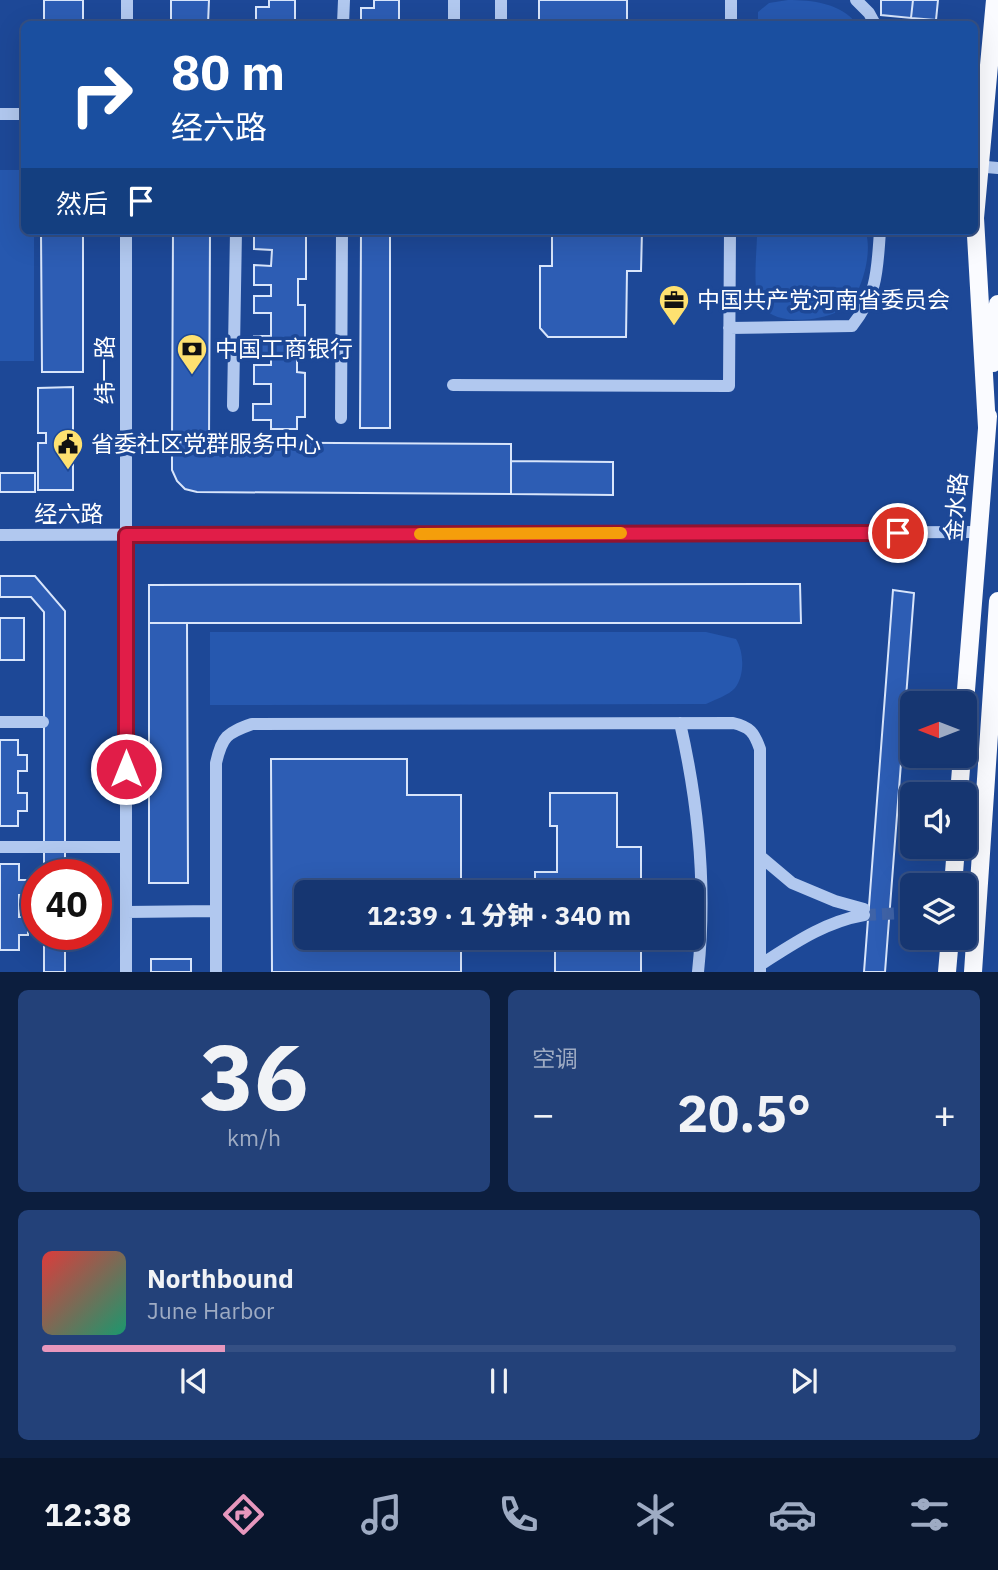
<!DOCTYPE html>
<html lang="zh">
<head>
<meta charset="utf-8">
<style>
  :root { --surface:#163671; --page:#234179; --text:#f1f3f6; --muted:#9eabc3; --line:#355084; --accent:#e797bd }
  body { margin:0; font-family:"IBM Plex Sans","Noto Sans SC",sans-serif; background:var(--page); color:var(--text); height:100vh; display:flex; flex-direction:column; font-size:26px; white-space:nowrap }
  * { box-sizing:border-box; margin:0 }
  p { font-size:23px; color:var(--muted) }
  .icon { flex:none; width:38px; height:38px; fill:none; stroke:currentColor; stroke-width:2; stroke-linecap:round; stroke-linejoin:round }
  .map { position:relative; height:972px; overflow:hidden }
  .details { display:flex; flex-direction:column; gap:18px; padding:18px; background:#0c1e3e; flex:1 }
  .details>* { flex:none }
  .top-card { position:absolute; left:21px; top:21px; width:957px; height:214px; border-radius:10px; box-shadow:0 7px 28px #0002,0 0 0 2px var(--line); background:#1a4fa0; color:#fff; overflow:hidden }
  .needle { width:46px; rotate:270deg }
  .fabs { position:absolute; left:900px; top:691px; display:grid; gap:14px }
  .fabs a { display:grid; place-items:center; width:77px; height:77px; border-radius:10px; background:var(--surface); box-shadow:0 7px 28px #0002,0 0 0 2px var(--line); font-size:35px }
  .speed { position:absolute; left:21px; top:859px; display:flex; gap:14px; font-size:35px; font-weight:700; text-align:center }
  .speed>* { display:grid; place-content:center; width:91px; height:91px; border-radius:50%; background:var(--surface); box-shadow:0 7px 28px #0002,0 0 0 2px var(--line); line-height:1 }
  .speed .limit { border:10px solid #d22; background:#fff; color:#111 }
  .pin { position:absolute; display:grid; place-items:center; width:60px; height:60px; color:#fff; margin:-30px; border:4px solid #fff; border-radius:50%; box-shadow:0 2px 7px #0007 }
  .me { position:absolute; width:77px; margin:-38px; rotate:0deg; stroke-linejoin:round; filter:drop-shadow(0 0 5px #0008) }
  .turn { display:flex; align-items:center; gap:24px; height:147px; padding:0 35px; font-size:32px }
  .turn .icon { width:91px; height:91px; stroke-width:2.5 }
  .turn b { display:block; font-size:49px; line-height:60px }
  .then { display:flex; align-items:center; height:66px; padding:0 35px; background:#0003; gap:14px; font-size:26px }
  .big { font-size:52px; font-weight:800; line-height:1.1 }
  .details .card { flex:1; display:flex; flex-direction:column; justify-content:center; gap:10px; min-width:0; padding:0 24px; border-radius:10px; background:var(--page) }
  .details .dial { align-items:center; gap:0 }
  .dial b { font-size:91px; line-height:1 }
  .song { display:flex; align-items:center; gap:21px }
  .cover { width:84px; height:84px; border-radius:10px; background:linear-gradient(135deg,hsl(0 70% 55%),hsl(160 70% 35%)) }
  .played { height:7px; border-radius:4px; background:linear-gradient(90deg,var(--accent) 20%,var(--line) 20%) }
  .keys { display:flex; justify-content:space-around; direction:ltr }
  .heat { display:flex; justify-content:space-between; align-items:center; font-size:38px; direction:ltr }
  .details .tiles { flex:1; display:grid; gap:18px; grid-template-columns:1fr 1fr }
  .card:last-child { grid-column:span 2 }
  .trip { position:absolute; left:294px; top:880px; width:410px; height:70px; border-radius:10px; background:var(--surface); box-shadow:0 7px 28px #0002,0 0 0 2px var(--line); font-weight:800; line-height:70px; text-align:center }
  .menu { display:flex; height:112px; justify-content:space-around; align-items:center; background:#09162d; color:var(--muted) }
  .menu .icon { width:49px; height:49px }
  .menu .active { color:var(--accent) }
  .menu b { font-size:32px; color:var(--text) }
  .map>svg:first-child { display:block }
</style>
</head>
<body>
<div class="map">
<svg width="998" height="972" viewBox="0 0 998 972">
  <rect width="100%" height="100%" fill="#1d4897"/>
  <!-- green -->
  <path fill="#2658af" d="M788,0C812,0 841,3 857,24H758V12L769,3Z
    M0,170H24V231H34V361H0Z
    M866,233C872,252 863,289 849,304C831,322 774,328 760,304C752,290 757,251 757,234Z
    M210,632H706L736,639C744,652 745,675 735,688C729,695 714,700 706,704L210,705Z"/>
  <!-- building -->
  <path fill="#2d5db4" stroke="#d8e5fb" stroke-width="2" d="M44,0H83V24H44Z
    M171,0H209L208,24H171Z
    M269,0H295V24H256V7H269Z
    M374,0H399V24H361V8H374Z
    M539,0H627V24H539Z
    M881,0H913L911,18L881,15Z
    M913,0H938L936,20L911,18Z
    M41,231H83V372H42Z
    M173,231H210L209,443L172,442Z
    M272,231H298V234H306V279H298V305H305V351H297V372L305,373V417H297V429H271V420H253V404H271V384H254V365H271V353H254V336H271V313H254V296H271V285H254V265L271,266L272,250L254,249V232Z
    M361,231H390V428H360Z
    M552,231H642L641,271H627L626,337H548L540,328V266H552Z
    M73,387V490H38V443H46V433H38V388Z
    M172,442L511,444V494L197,492L185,489L177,481L172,470Z
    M511,461L613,462V495L511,494Z
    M0,473H35V492H0Z
    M0,576H35L65,611V875H44V612L31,597H0Z
    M800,584L801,623H149V585Z
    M893,590L914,593L885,972H864Z
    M0,618H24V660H0Z
    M149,623H187L188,883H149Z
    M0,740H18V755H27V771H18V793H27V811H18V826H0Z
    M271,759H407V795H461V892H306V938H461V972H272Z
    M550,793H617V847H641V892H535V872H557V826H550Z
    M0,864H19V880H28V895H19V917H28V935H19V950H0Z
    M44,934H65V972H44Z
    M536,938H641V972H555V945H536Z
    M151,959H191V972H151Z"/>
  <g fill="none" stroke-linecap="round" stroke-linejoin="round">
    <!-- minor-tunnel -->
    <path stroke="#3f63a7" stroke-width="12" stroke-dasharray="12 6" stroke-linecap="butt" d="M864,915L905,913"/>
    <!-- minor -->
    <path stroke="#b1c8ef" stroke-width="12" d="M856,0L869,13L875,24
      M127,24V0
      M343,24L344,0
      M454,24V0
      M501,24V0
      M731,24V0
      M0,114H24
      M975,166L998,168
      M729,328L852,326C878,293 877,271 880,231
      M453,385L729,386L730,231
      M233,406L236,231
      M341,418L342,231
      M0,535L978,532
      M0,722H43
      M680,723C699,806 707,887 698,972
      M0,847H126
      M760,856L792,883L835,901L864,909
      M126,912L216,911
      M905,913H912
      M760,965C793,944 824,922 864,915
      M126,972V231
      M216,972V763C222,736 227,733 252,724L733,723C750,727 754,732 760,749V972"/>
    <!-- major -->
    <path stroke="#fafbff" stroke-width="18" d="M993,363L998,304
      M987,427L975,218L995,0
      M964,715L988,416
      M959,794L962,756
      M953,886L956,847
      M947,972L950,938
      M973,972L998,601"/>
  </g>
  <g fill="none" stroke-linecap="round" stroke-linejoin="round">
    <!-- route casing -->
    <g stroke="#92132f" stroke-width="18">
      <path id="route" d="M126,769V535L898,533"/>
    </g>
    <!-- route -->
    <use href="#route" stroke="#e11d48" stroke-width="12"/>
    <!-- slow -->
    <path stroke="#f59e0b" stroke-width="12" d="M420,534L621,533"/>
  </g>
  <!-- icons -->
  <defs>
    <g id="office-pin" transform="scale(1.575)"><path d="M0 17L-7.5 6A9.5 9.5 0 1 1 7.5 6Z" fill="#fee170" stroke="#1d4897"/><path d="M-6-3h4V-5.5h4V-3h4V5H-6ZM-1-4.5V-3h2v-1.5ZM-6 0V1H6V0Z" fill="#111"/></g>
    <g id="bank-pin" transform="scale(1.575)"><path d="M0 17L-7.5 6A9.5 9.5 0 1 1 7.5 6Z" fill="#fee170" stroke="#1d4897"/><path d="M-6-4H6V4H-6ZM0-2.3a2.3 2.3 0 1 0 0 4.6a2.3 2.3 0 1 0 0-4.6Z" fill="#111"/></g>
    <g id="civic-pin" transform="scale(1.575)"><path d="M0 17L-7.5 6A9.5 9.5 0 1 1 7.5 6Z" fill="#fee170" stroke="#1d4897"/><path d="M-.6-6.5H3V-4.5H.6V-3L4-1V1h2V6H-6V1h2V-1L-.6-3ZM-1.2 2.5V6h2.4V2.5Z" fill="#111"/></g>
  </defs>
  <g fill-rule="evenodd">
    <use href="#office-pin" x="674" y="300"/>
    <use href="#bank-pin" x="192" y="349"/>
    <use href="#civic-pin" x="68" y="444"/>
  </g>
  <g text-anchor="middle" stroke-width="7" stroke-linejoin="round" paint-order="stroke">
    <!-- poi labels -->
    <g font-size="23" fill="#fff" stroke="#1d4897" text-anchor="start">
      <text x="697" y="308">中国共产党河南省委员会</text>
      <text x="215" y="357">中国工商银行</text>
      <text x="91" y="452">省委社区党群服务中心</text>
    </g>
    <!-- street labels -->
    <g font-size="23" fill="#fff" stroke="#1d4897">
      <text transform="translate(105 370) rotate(-90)" y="8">纬一路</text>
      <text transform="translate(956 507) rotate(-85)" y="8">金水路</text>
      <text x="69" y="522">经六路</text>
    </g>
  </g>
</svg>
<div class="fabs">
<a><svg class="needle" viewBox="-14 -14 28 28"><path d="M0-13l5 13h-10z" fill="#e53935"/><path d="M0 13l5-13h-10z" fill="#9eabc3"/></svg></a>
<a><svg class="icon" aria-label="sound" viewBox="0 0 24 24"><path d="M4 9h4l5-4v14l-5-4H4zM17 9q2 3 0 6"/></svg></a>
<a><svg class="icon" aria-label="layers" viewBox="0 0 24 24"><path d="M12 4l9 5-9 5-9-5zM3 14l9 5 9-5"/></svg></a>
</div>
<div class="speed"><div class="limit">40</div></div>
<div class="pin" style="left:898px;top:533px;background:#d93025"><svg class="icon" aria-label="arrive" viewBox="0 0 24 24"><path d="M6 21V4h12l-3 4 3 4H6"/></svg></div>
<svg class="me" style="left:126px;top:769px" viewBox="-20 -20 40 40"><circle r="17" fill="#e11d48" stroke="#fff" stroke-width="3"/><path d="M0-11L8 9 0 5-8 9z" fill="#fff"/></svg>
<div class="trip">12:39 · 1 分钟 · 340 m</div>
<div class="top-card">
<div class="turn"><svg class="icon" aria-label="right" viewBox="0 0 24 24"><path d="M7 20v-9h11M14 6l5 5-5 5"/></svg><div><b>80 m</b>经六路</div></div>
<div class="then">然后<svg class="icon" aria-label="arrive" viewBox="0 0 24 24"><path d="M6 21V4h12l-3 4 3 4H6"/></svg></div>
</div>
</div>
<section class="details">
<div class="tiles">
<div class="card dial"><b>36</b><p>km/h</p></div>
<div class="card"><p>空调</p>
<div class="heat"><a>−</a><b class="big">20.5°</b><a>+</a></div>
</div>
<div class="card">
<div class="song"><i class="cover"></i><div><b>Northbound</b><p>June Harbor</p></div></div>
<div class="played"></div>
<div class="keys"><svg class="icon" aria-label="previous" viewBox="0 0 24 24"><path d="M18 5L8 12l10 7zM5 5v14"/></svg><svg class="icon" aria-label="pause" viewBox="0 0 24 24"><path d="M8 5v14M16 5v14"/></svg><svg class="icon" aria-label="next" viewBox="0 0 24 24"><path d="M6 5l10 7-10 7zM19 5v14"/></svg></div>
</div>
</div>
</section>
<nav class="menu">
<b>12:38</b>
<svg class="icon active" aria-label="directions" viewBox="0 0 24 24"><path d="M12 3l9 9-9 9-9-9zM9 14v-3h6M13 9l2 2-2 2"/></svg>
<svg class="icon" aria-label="music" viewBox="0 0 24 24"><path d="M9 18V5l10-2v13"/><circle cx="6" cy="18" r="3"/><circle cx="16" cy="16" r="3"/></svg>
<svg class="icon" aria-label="phone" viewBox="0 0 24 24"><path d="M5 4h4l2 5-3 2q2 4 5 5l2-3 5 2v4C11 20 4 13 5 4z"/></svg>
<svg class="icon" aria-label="climate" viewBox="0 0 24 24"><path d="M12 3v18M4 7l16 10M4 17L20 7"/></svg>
<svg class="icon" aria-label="car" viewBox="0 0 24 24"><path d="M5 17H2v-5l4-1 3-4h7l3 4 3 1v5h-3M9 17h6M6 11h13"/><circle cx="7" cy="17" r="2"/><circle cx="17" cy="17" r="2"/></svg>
<svg class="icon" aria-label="filters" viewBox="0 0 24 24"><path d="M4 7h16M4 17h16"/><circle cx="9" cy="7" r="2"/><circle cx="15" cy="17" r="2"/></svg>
</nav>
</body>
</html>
